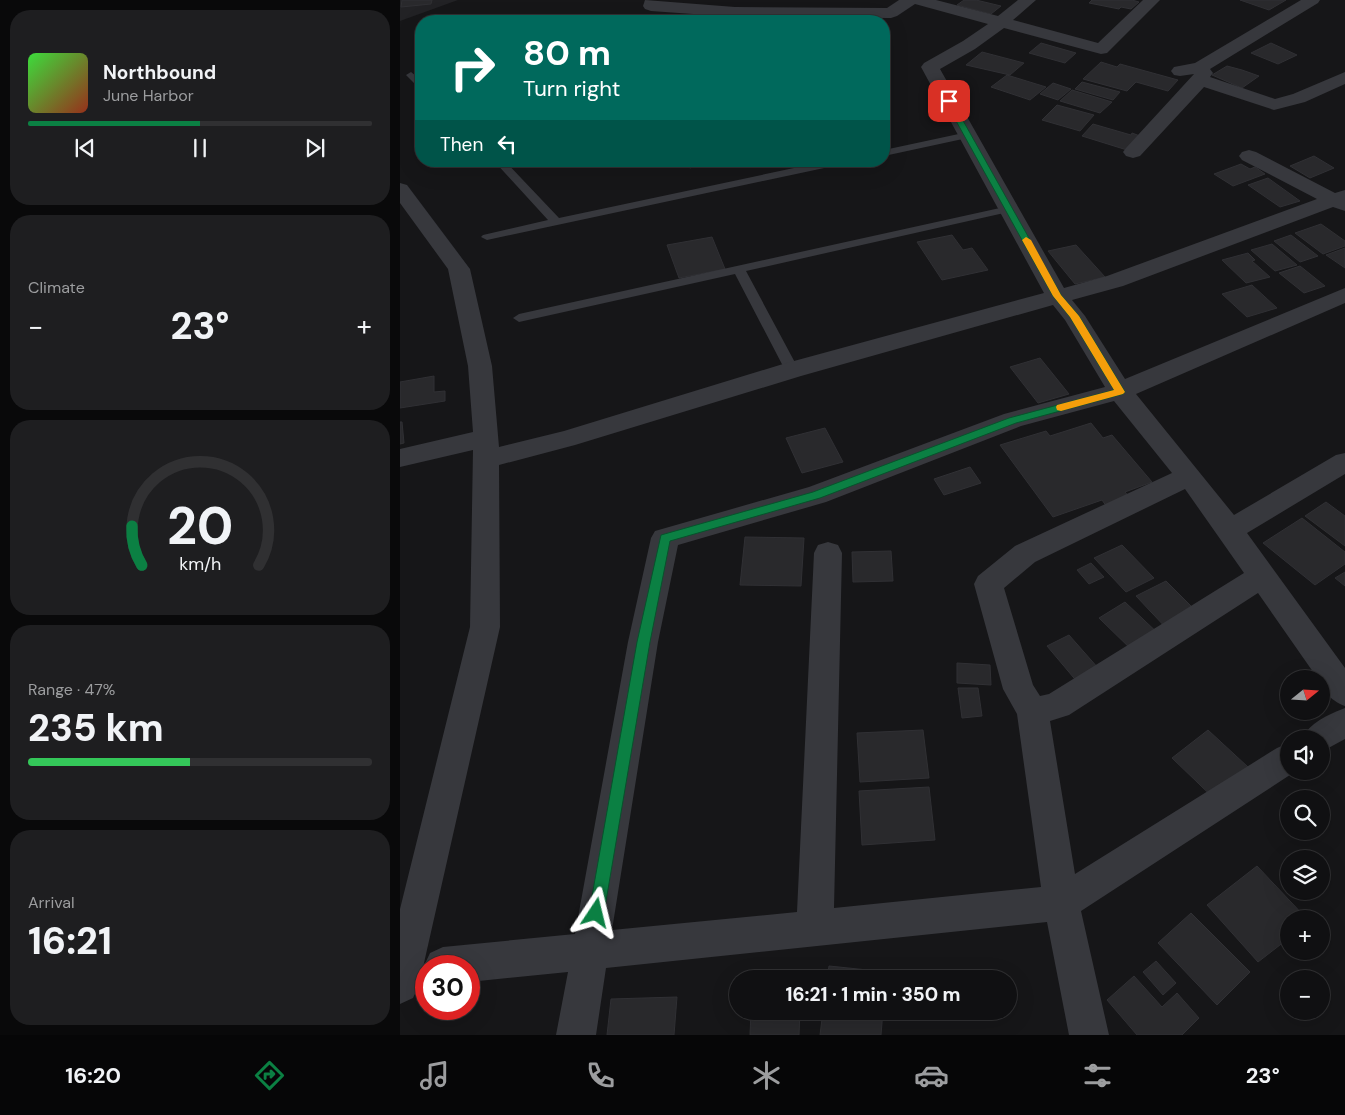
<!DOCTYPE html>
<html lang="en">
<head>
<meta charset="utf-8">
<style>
  :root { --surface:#101012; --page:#1e1e20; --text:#f1f3f6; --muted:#9c9d9f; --line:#303032; --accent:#0b8043 }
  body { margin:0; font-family:"DM Sans",sans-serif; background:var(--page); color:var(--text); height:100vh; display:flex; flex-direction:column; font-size:19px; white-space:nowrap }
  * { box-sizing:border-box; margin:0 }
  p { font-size:16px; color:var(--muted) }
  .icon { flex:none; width:28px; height:28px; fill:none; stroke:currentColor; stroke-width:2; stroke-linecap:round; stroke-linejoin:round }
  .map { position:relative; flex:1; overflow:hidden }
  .drawer { display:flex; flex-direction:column; gap:10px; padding:10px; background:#09090a; width:400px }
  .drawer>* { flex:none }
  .banner { position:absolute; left:15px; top:15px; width:475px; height:152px; border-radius:20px; box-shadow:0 5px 20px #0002,0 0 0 1px var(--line); background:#00695c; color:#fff; overflow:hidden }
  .needle { width:32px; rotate:72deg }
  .fabs { position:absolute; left:880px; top:670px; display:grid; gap:10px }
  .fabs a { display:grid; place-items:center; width:50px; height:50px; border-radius:50%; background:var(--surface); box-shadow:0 5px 20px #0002,0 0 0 1px var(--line); font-size:25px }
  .speed { position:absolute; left:15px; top:955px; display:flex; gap:10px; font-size:25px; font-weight:700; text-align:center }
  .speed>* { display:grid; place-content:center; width:65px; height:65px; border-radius:50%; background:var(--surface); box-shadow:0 5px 20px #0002,0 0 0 1px var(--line); line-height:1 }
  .speed .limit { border:8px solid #d22; background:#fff; color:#111 }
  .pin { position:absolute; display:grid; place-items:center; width:42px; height:42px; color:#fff; margin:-21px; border-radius:10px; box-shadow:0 2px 8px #0006 }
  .me { position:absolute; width:55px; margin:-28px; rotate:10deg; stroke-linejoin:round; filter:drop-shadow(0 0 4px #0008) }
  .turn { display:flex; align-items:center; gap:18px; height:105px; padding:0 25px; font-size:22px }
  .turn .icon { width:65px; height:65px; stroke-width:2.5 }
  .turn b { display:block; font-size:35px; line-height:42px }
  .then { display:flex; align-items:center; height:48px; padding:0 25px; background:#0003; gap:10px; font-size:19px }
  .big { font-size:38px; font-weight:800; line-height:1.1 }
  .drawer .card { flex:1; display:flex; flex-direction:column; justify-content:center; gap:8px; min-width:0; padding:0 18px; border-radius:20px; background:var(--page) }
  .drawer .dial { align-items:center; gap:0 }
  .dial svg { height:130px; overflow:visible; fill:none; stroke:var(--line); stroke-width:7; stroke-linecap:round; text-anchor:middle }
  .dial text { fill:var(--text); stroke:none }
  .song { display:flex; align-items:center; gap:15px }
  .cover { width:60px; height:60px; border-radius:8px; background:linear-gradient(135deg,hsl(120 70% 55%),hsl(10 70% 35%)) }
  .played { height:5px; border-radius:2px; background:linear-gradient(90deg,var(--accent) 50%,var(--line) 50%) }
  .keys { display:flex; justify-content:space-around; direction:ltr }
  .heat { display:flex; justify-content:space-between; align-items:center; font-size:28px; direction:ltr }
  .charge { height:8px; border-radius:4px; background:linear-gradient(90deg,#34c759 47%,var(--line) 0) }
  .trip { position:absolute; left:329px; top:970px; width:288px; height:50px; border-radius:25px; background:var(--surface); box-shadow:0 5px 20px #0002,0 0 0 1px var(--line); font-weight:800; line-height:50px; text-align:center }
  .tabs { display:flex; height:80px; justify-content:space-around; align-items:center; background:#060607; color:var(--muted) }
  .tabs .icon { width:35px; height:35px }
  .tabs .active { color:var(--accent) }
  .tabs b { font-size:22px; color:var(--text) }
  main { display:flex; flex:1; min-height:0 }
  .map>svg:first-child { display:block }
</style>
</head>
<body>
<main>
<section class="drawer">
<div class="card">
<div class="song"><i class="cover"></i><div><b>Northbound</b><p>June Harbor</p></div></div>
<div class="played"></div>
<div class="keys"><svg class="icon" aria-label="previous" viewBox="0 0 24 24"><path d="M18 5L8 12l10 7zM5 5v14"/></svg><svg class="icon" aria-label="pause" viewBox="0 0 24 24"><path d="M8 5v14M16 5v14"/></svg><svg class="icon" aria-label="next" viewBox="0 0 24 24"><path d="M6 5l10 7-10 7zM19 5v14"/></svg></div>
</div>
<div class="card"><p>Climate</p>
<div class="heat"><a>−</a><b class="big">23°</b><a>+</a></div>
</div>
<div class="card dial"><svg viewBox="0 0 100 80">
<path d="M14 69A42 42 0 1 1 86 69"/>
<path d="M14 69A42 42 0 0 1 8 45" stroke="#0b8043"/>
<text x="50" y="56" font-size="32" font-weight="700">20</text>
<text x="50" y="72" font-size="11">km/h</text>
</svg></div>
<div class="card"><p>Range · 47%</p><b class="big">235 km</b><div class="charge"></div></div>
<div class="card"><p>Arrival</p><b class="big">16:21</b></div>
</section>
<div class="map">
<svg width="945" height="1035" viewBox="0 0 945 1035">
  <rect width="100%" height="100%" fill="#161618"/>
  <!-- built -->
  <path fill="#222225" d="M0,0H58L0,21Z"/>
  <!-- building -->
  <path fill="#29292c" stroke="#303034" d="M2,0H32L31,4L1,7Z
    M564,0H576L601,6L591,14L557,5Z
    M692,0H732L739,2L731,9L721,7L719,9L689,3Z
    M840,0H886L869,10Z
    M641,43L676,53L665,63L629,53Z
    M871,43L897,55L878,64L851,53Z
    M582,52L624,63L610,75L566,65Z
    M701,62L717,67L720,64L778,80L768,91L736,82L727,91L683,79Z
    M827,66L842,70L859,76L842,88L812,75Z
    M607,75L646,87L630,100L591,87Z
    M682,82L720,92L713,100L675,89Z
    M653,83L671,89L658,100L640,94Z
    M672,90L712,102L700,113L660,101Z
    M657,105L694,115L680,131L642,120Z
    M693,124L731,135L732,133L740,136L727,150L682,136Z
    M914,156L934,168L910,178L890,166Z
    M289,161H310L290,168L284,163Z
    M841,164L850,169L855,167L865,174L833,186L814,174Z
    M868,178L900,201L880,207L848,185Z
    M921,224L945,241V246L923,254L895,233Z
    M552,235L563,250L572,248L588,270L542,280L517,242Z
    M891,235L918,256L900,262L874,241Z
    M312,237L325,269L279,278L267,245Z
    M872,244L897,265L875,271L851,250Z
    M676,245L705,277L675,284L648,251Z
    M945,248V268L926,255Z
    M848,253L855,260L852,261L870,277L846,283L822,260Z
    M900,266L925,286L904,293L879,273Z
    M852,285L877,308L847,317L822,294Z
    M640,358L669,394L638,403L610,367Z
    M34,376V392L45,391V401L0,408V382Z
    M0,422H2L4,443L0,444Z
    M691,423L703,438L712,435L752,482L725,492L731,499L707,507L702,500L653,517L600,445L646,431L650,436Z
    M425,428L443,462L402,473L386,438Z
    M570,467L581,483L544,495L534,479Z
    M926,502L945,516V546L905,516Z
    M902,518L945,552V564L915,585L863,543Z
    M345,537L404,538L401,586L340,585Z
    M722,545L754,578L726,592L694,558Z
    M491,551L493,581L453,582L452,552Z
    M691,563L704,577L689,584L677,570Z
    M945,572V586L935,578Z
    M766,581L798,613L768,630L736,596Z
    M725,602L763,638L737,655L699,618Z
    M669,635L706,677L684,690L647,646Z
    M557,663L590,665L591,685L557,683Z
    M558,688H578L582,716L562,718Z
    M523,730L529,778L460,782L457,733Z
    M808,730L861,779L825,809L772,758Z
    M529,787L535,840L462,845L459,791Z
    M857,866L907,919H889V938L858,962L807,905Z
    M791,913L850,972L817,1005L758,943Z
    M756,961L776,983L763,995L743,972Z
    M429,966L487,972V979H427Z
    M734,976L762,1007L777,993L799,1018L782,1035H737L707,1000Z
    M277,997L274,1035H207L211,999Z
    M351,1011H400L399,1035H350Z
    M423,1011H483L481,1035H420Z"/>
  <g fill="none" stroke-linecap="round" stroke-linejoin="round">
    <!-- service -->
    <path fill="#37383d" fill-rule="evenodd" d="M11,72L21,80V88L18,87L6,75Z
      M568,132L573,135L572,137L484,156V150Z
      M94,161H105L159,218L427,161H448L443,164L87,240L81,237L83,235L148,220Z
      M609,206L613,207L615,209L613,211L346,271L399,370L392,374L385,370L335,274L119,322L113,318L119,314Z"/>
    <!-- minor -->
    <path fill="#37383d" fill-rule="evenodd" d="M245,0L335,7L487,8L499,0H536L598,16L618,0H636L613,20L698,43L743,0H760L707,53L701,54L604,28L575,49L540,69L664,288L707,276L917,199L842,160L839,156L842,152L849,150L856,152L935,193L945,190V211L933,207L723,286L672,300L685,316L725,379L945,288V303L736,394L834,515L936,455L945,453V474L847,533L945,668V706C934,702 921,692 921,679H918L858,593L669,715L650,721L675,874L877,748L889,743V771H896L681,911L709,1035H669L647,922L206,968L196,1035H156L168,972L69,982V966H26V971L24,966L30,953L43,947L175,934L228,642L251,538L255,531L409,487L604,414L705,387L665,320L653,305L401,376L175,445L99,465L100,627L19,985L13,998L0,1004V909L70,627L73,450L0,467V449L73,432L68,366L48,269L0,203V183L7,185L70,269L92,366L99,447L164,431L383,364L644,293L521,67L524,63L563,41L588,24L515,4L497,16L491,18L335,17L251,11L245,9L243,6ZM714,401L772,473L615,546L578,576L574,584L603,689L617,714L641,887L434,908L442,553L438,545L428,542L418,545L414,553L397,912L212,930L258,642L278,545L426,502L621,426ZM785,489L844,573L649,694L640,696L633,685L604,588L635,562Z
      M901,0H920L918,3L810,69L813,73L810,77L875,99L893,94L945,72V84L905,102L874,110L804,87L740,156L733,158L726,156L723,152L726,148L794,74L780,76L774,75L771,71L774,67L795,63Z
      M945,708V739L921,752V739H902C909,723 929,714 945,708Z"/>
  </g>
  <!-- route -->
  <path fill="#0b8043" stroke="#07532c" d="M546,99L552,101L661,295L679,316L725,392L723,394L616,423L420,498L270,541L250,642L204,913L202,918L196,920L191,918L189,913L237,642L261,535L413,492L609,418L714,390L670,317L653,296L545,101Z"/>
  <!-- slow -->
  <path fill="#f59e0b" d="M626,237L631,240L661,295L679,316L725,392L723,394L661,411L657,410L656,407L657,405L714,390L670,317L653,296L622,240Z"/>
</svg>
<div class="fabs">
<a><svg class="needle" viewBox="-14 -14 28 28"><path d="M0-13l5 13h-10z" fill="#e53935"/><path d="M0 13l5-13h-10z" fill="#9c9d9f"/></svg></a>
<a><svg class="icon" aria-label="sound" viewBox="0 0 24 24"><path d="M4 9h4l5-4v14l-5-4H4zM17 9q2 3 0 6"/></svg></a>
<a><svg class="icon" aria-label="search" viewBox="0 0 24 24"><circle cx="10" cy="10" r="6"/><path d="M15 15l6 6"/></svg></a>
<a><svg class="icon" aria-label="layers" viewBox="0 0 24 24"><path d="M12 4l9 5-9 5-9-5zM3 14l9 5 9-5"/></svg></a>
<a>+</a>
<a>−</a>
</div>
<div class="speed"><div class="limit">30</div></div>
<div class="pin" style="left:549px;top:101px;background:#d93025"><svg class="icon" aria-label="arrive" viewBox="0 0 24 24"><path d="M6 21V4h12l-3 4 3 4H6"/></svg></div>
<svg class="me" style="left:196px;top:913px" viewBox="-20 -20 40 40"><path d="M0-17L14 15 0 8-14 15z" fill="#0b8043" stroke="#fff" stroke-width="4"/></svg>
<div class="trip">16:21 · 1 min · 350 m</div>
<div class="banner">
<div class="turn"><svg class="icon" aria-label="right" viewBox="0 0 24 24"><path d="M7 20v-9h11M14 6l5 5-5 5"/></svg><div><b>80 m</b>Turn right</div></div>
<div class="then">Then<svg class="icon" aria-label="left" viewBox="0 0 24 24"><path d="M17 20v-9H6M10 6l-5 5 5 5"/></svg></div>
</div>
</div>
</main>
<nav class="tabs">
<b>16:20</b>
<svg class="icon active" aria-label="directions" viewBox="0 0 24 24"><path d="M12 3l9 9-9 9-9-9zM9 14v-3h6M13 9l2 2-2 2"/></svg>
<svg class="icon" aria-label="music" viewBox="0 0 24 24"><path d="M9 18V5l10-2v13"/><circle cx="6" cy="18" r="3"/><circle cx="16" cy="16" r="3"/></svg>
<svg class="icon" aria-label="phone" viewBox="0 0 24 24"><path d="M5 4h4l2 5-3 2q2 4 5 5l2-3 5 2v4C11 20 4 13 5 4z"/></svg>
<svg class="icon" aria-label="climate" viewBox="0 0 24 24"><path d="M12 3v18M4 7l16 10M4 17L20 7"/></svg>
<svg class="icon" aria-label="car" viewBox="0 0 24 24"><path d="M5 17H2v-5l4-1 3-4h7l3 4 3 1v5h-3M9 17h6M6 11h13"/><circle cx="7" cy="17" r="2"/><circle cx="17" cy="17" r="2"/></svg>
<svg class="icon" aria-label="filters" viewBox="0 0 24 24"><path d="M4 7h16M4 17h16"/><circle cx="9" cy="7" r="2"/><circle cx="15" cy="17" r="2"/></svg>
<b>23°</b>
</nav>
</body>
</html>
